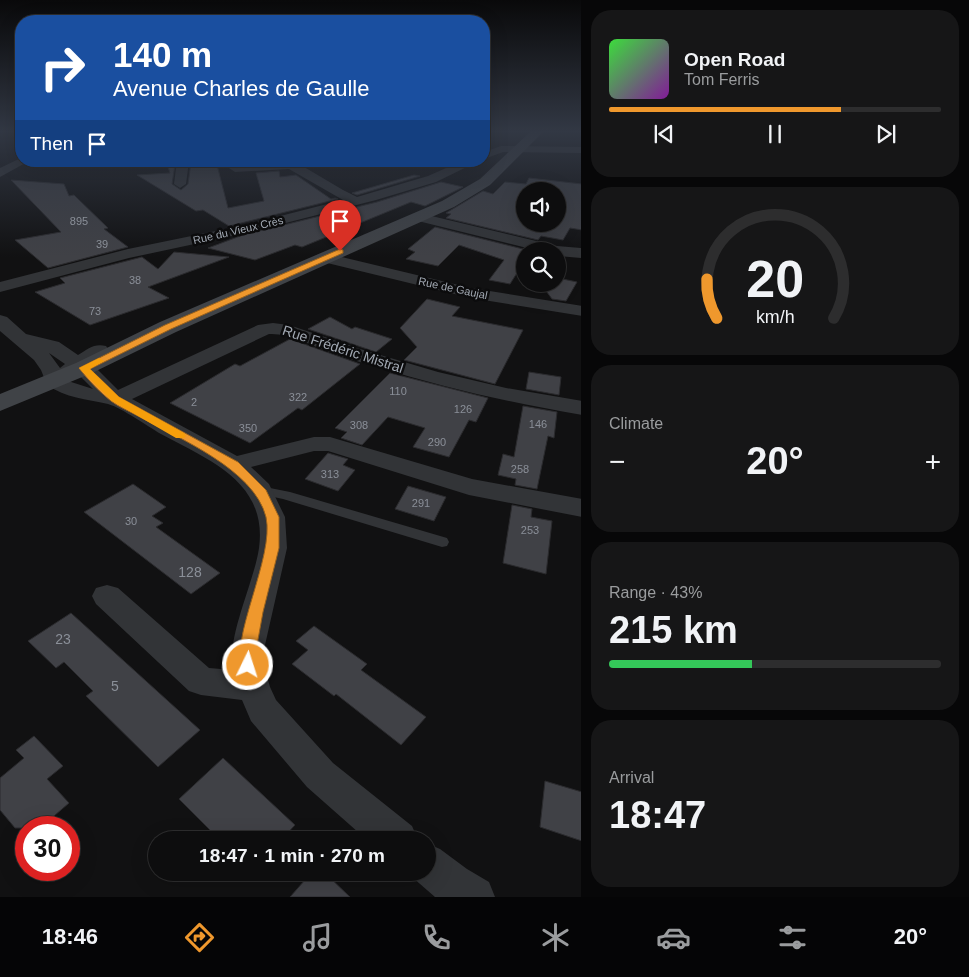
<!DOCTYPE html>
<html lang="en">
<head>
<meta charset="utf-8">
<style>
  :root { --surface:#0d0d0e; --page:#161617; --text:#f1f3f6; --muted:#9a9c9e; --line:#2d2d2e; --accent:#ef982d }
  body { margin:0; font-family:Arial,sans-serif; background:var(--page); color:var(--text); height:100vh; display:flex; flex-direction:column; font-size:19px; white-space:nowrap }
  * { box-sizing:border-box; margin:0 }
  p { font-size:16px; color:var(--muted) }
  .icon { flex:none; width:28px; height:28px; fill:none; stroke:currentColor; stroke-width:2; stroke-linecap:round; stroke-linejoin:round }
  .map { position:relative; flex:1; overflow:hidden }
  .panel { display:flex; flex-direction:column; gap:10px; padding:10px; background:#070708; width:388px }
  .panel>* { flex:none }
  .hud { position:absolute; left:15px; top:15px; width:475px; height:152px; border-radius:20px; box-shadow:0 5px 20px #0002,0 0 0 1px var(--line); background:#1a4fa0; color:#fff; overflow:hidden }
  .fabs { position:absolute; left:516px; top:182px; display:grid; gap:10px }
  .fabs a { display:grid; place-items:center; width:50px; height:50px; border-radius:50%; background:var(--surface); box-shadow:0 5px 20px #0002,0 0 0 1px var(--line); font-size:25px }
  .speed { position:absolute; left:15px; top:816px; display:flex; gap:10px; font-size:25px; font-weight:700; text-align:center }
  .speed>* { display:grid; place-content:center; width:65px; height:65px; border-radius:50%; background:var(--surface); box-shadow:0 5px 20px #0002,0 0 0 1px var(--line); line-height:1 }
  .speed .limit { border:8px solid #d22; background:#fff; color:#111 }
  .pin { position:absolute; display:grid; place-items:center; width:42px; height:42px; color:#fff; margin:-51px -21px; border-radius:50% 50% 50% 0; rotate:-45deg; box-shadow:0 0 5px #0007 }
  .pin .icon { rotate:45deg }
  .me { position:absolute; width:55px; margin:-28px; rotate:4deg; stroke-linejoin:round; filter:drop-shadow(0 0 4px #0008) }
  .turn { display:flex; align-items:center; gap:18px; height:105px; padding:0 15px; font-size:22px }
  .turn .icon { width:65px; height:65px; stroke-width:2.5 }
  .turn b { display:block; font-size:35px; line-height:42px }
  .then { display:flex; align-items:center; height:48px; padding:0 15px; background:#0003; gap:10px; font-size:19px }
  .big { font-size:38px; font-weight:800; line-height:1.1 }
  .panel .widget { flex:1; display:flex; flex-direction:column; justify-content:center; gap:8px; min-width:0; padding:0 18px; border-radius:20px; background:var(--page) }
  .panel .dial { align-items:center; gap:0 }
  .dial svg { height:130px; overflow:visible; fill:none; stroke:var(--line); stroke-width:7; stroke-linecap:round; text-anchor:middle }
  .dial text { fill:var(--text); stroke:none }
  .song { display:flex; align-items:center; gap:15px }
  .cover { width:60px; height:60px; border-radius:8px; background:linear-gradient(135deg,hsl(120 70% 55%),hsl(290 70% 35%)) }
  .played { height:5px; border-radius:2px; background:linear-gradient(90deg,var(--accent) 70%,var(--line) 70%) }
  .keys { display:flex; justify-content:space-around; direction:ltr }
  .heat { display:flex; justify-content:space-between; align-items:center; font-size:28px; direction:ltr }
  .charge { height:8px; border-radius:4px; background:linear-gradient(90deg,#34c759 43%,var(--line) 0) }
  .trip { position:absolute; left:148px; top:831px; width:288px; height:50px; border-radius:25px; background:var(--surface); box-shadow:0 5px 20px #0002,0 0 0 1px var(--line); font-weight:800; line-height:50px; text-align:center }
  .tab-bar { display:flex; height:80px; justify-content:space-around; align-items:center; background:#050506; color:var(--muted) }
  .tab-bar .icon { width:35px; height:35px }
  .tab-bar .active { color:var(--accent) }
  .tab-bar b { font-size:22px; color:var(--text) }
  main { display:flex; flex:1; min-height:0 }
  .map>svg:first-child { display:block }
</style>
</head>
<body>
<main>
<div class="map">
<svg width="582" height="897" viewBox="0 0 582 897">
  <rect width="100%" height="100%" fill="#111112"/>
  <!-- building -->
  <path fill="#404146" stroke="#2b2b2e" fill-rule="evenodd" d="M194,161H216L228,208L264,201L256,173L279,171L280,177L296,175L331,199L335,198L338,199L229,226L203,210L196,211L137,175L170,173L167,164H175L172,184L181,190L188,184L191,163H194Z
    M414,175L420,176L357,195L352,193Z
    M529,178L582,184V230L570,228L563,240L541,236L538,240L446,218L451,214L446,213L483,191L493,194L505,182L526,184ZM525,191H558V224H525Z
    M11,180L64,184L69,196L74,195L108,228L104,229L128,247L48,268L15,240L61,232Z
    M441,182L463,187L425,206L411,202L302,247L295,245L255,260L208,248L243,235L377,202Z
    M435,227L531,251H525V266L522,265L510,284L489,280L504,260L459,245L438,266L406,259L415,252L408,249Z
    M174,252L229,257L148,287L169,298L90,325L35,292L65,283L60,278L142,257L158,269Z
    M558,278L577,282L566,301L552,299L541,284H558Z
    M427,299L460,307L452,316L523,330L495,384L404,360L417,347L400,328Z
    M330,317L352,329L355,327L392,339L376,352L308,329Z
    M290,339L360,364L302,410L298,408L250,443L170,403L235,364L240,366Z
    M529,372L561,377L559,395L526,389Z
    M390,373L488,398L476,422L469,420L449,457L413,447L425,428L388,417L362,445L341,438L347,432L335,428Z
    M523,406L557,412L554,438L548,436L537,489L515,485L516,479L498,475L503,454L514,457Z
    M328,453L348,459L343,465L355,470L338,491L305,479Z
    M133,484L166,507L152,516L163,523L156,527L220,573L191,594L84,512Z
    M408,486L446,497L434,521L395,509Z
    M512,505L532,509L531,517L552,521L546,574L503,563Z
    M71,613L200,730L158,767L86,696L93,691L64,662L56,668L28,641Z
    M314,626L367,664L361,670L426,717L401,745L336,694L334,696L292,664L308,650L296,641Z
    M34,736L63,766L47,779L69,803L40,828H15L0,810V778L24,758L16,750Z
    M223,758L295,825L281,840H220L179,799Z
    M545,781L582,792V841L540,827Z
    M312,872H324L350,897H290Z"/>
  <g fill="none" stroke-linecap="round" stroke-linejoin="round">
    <!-- service -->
    <path fill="#323437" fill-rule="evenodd" d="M260,486L290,492L447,538L449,542L447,546L442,547L283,499L255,493L253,490L255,487Z"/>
    <!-- minor -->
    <path fill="#323437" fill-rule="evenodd" d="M501,146L582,147V153L503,152L484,159V152Z
      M21,158V161H29L0,177V168Z
      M177,161H189L186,184L180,188L174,184Z
      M279,161H294L343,190L357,197L428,176L462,161H479L436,182L376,200L246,233L129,258L0,292V282L128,249L245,225L343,200L289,169L235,172L229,168L235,164Z
      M419,213L557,246L582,248V258L558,256V251H539L414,220L412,217L414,214Z
      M325,253L471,288L582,306V316L471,298L319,261L317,258L319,255Z
      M0,315L7,317L26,334L59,342L78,355C88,349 94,343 106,346L109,350L92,364L118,390L258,325L273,323L289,325L360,349L438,372L506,388L582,401V415C512,403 445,388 377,367C360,362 343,357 327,351C308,344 289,333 269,334L132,399L237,456L314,437H330L472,479L582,499V517L469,495L328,451H314L251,467L269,484L285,517L287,548L265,645L264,665L270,687L276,700L333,763L412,826L418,840H367L307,787L251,721L242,700L201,695L189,691L96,604L92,596L96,588L107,585L118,588L209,668L233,670C226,638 254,583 259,548C268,482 209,460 161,434C147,426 122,408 108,404C86,399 66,398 47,385L41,370L34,360L0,331ZM49,353L65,364L60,368ZM78,374L93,389L68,381Z
      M426,843L440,849L467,869L489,882L495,897H435L412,877L409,872H426Z"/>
    <!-- secondary -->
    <path fill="#404347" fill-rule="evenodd" d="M530,132H543L490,185L454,207L176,332L92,373L0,411V394L76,363L160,322L442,201L480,179Z"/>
  </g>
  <!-- sky -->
  <linearGradient id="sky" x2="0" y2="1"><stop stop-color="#09090a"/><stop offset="0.51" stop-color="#323844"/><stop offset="1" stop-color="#323844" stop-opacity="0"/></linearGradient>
  <rect width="582" height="257" fill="url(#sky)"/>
  <!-- route -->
  <path fill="#ef982d" stroke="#9b631d" d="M340,249L343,250V253L171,329L90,369L119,397L238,462L266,490L279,517V548L263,612L257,645L256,665L254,670L248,672L243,670C228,641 275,557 266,517C254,469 178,438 138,416C129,411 119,407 111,401C100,392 88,380 79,368L165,325Z"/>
  <!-- slow -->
  <path fill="#f59e0b" d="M99,358L104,361L90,369L119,397L184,433L186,436L184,438H176L112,401L79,368Z"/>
  <g text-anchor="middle" stroke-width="5" stroke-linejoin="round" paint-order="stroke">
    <!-- number labels -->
    <g font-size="11" fill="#8a8f98">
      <text x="79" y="225">895</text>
      <text x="102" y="248">39</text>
      <text x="135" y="284">38</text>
      <text x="95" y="315">73</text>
      <text x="398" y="395">110</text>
      <text x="298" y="401">322</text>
      <text x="194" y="406">2</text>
      <text x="463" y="413">126</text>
      <text x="538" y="428">146</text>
      <text x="359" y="429">308</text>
      <text x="248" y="432">350</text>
      <text x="437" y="446">290</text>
      <text x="520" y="473">258</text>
      <text x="330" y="478">313</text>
      <text x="421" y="507">291</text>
      <text x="131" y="525">30</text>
      <text x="530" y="534">253</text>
    </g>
    <!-- far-street labels -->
    <g font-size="11" fill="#a2a9b3" stroke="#0c0c0d">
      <text transform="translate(238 230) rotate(-13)" y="4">Rue du Vieux Crès</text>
      <text transform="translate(453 288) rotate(12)" y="4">Rue de Gaujal</text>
    </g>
    <!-- street labels -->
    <g font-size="14" fill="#a2a9b3" stroke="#0c0c0d">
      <text transform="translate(343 349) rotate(18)" y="5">Rue Frédéric Mistral</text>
    </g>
    <!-- near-number labels -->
    <g font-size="14" fill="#8a8f98">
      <text x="190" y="577">128</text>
      <text x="63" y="644">23</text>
      <text x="115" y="691">5</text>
    </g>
  </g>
</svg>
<div class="fabs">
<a><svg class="icon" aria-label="sound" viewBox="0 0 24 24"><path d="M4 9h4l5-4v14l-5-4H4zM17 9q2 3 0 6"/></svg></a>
<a><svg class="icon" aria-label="search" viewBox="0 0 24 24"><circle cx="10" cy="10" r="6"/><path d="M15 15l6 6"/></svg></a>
</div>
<div class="speed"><div class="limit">30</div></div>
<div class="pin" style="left:340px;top:251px;background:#d93025"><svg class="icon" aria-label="arrive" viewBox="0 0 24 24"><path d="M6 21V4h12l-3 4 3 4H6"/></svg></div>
<svg class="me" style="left:248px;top:665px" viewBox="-20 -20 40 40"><circle r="17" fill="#ef982d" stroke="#fff" stroke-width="3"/><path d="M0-11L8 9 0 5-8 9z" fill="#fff"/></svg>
<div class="trip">18:47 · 1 min · 270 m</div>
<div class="hud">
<div class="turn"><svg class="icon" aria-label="right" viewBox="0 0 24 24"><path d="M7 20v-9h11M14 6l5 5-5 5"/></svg><div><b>140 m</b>Avenue Charles de Gaulle</div></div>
<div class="then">Then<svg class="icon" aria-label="arrive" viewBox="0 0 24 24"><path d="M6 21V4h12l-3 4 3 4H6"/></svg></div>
</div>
</div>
<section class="panel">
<div class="widget">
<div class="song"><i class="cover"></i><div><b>Open Road</b><p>Tom Ferris</p></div></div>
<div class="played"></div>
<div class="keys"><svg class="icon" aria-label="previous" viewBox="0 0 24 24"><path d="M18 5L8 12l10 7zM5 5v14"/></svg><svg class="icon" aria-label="pause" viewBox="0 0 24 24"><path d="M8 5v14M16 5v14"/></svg><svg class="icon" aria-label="next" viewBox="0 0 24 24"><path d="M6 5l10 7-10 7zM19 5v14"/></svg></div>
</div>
<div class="widget dial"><svg viewBox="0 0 100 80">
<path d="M14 69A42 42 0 1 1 86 69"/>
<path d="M14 69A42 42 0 0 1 8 45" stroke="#ef982d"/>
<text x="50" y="56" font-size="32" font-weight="700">20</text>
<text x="50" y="72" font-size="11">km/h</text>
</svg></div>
<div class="widget"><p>Climate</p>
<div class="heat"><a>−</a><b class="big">20°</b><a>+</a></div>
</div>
<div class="widget"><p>Range · 43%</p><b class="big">215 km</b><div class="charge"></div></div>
<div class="widget"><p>Arrival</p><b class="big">18:47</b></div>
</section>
</main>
<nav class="tab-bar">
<b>18:46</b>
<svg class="icon active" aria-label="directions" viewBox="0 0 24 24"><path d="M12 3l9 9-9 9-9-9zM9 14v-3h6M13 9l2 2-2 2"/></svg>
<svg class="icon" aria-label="music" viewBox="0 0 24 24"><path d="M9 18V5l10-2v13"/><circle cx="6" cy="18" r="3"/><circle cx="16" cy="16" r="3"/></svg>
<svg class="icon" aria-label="phone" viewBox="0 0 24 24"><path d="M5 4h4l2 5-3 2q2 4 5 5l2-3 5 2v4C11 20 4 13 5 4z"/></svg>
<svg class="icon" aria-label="climate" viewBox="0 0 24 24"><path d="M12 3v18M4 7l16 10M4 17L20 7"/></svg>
<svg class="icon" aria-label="car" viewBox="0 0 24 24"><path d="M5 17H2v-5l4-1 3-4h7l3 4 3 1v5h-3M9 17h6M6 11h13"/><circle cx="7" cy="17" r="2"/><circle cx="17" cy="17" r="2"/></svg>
<svg class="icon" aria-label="filters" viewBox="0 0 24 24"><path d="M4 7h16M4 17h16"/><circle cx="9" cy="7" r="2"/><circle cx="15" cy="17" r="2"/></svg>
<b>20°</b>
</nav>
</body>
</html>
